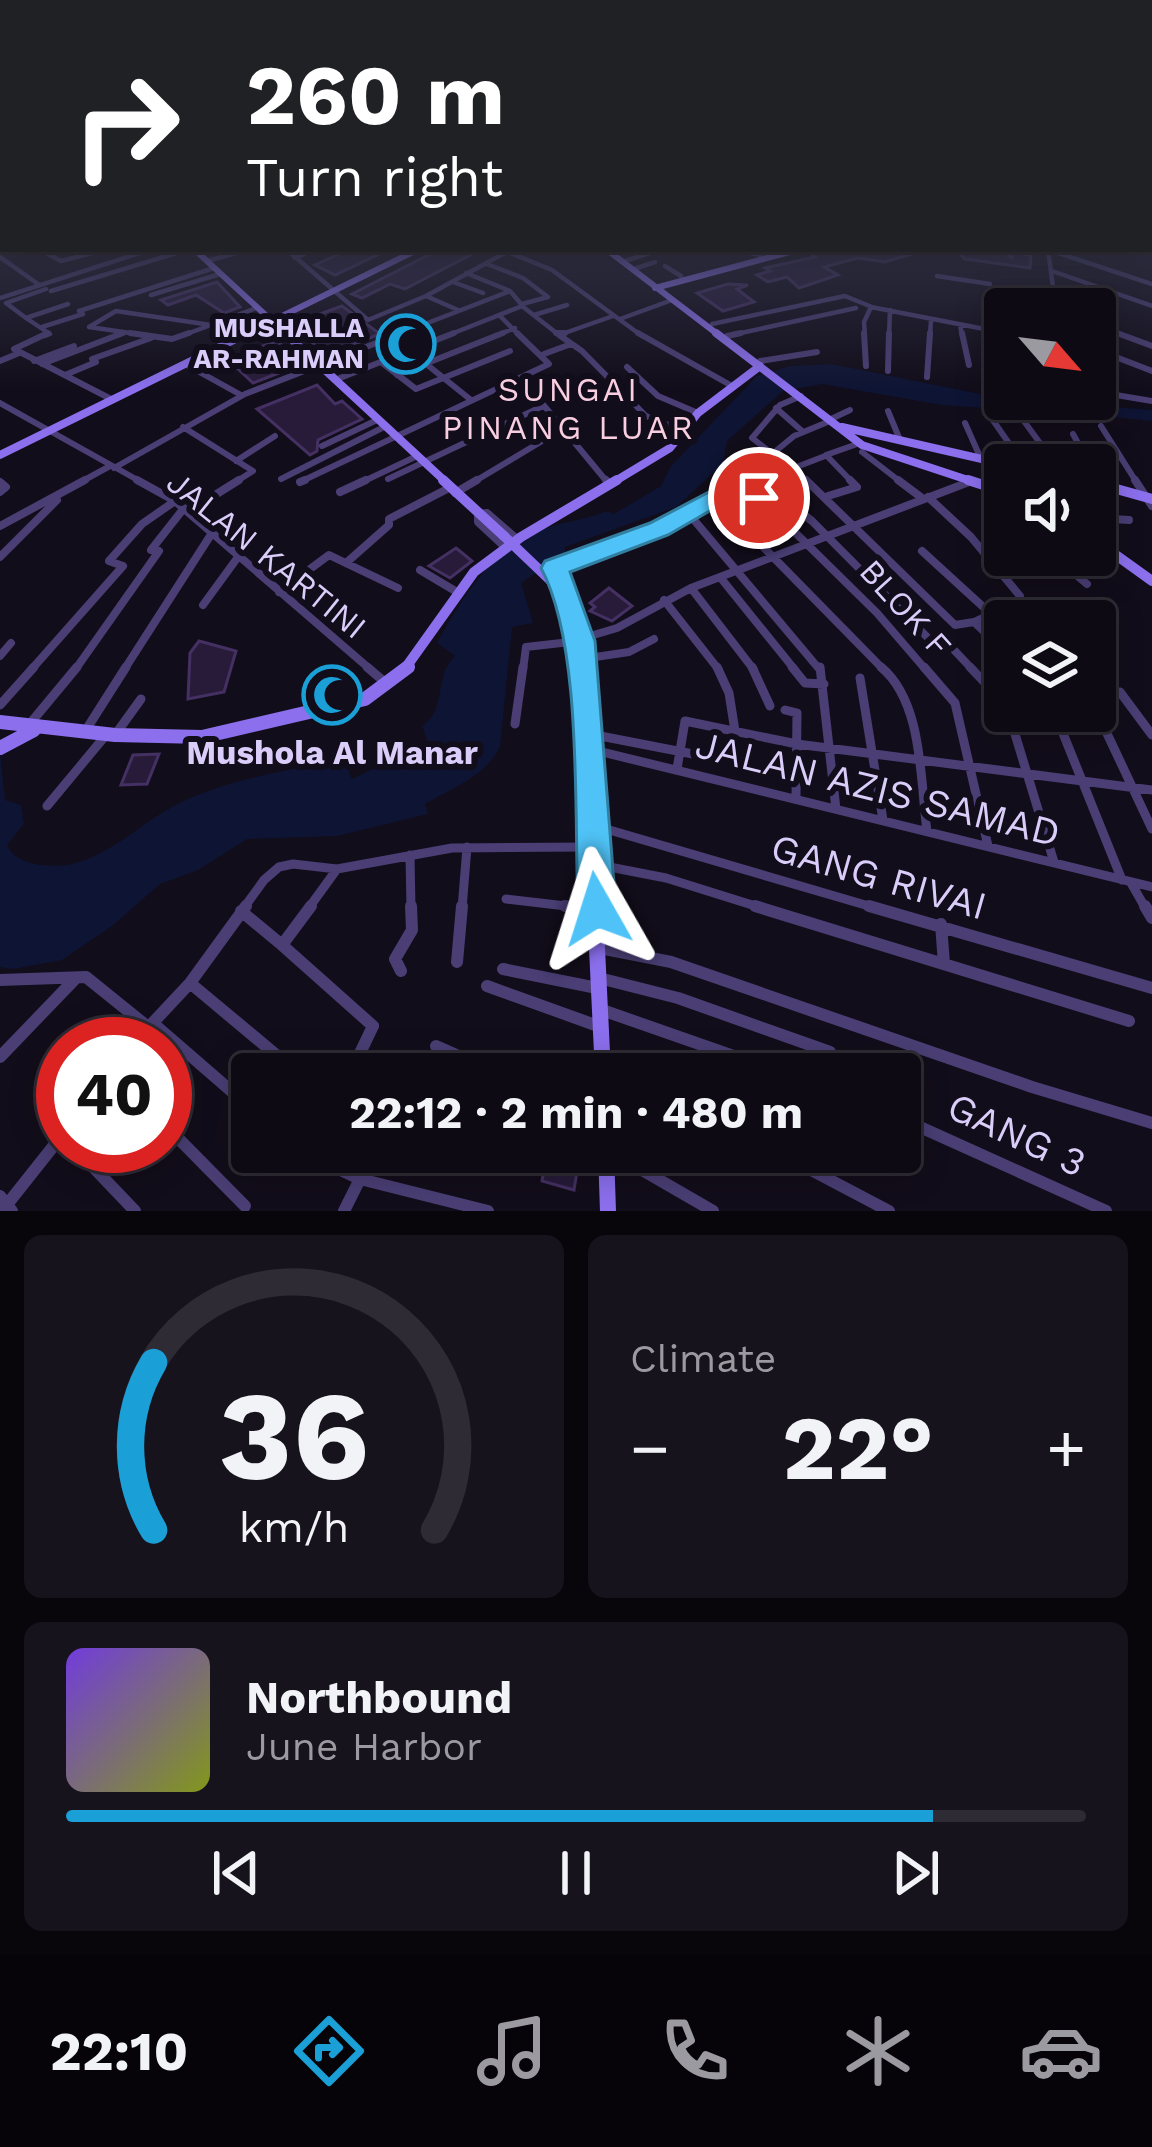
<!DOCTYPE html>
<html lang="en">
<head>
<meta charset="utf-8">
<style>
  :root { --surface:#0e0a14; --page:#17131d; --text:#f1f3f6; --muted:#9b9aa0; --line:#2e2b34; --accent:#1b9fd7 }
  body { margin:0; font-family:"Work Sans",sans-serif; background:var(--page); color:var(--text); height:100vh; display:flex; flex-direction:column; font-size:45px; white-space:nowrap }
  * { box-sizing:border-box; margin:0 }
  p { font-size:39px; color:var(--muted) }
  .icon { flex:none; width:66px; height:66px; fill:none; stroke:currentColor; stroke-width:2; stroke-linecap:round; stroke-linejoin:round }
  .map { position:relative; height:1211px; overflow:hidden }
  .drawer { display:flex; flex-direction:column; gap:24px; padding:24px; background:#08060b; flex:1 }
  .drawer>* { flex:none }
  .banner { position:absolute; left:0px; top:0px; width:1152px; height:252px; box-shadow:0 6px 30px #0003,0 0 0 3px var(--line); background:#202124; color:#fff; overflow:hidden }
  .needle { width:78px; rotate:118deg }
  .tools { position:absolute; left:984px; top:288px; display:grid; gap:24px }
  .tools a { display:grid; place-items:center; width:132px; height:132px; border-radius:12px; background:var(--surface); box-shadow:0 6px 30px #0003,0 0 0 3px var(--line); font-size:60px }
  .speed { position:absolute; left:36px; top:1017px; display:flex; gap:24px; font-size:60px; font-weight:700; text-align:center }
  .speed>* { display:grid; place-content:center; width:156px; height:156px; border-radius:50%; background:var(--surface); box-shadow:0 6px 30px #0003,0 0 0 3px var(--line); line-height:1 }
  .speed .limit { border:18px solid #d22; background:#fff; color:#111 }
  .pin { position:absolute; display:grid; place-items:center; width:102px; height:102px; color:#fff; margin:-51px; border:6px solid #fff; border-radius:50%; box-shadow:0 3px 12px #0007 }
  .me { position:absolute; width:132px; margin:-66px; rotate:354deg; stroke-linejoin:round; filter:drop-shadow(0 0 9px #0008) }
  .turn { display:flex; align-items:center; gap:42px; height:252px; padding:0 48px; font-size:54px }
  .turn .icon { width:156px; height:156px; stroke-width:2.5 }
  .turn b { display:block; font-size:84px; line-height:102px }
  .big { font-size:90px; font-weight:700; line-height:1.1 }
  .drawer .tile { flex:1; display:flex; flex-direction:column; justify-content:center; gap:18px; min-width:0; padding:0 42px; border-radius:18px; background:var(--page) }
  .drawer .dial { align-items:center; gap:0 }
  .dial svg { height:312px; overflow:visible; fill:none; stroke:var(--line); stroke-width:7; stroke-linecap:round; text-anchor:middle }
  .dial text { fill:var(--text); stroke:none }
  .song { display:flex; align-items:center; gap:36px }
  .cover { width:144px; height:144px; border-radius:18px; background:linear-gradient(135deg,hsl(260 70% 55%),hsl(70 70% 35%)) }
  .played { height:12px; border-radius:6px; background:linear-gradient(90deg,var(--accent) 85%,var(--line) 85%) }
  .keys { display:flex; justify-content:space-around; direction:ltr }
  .heat { display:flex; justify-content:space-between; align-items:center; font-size:66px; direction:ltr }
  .drawer .tiles { flex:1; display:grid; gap:24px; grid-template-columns:1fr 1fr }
  .tile:last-child { grid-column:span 2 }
  .trip { position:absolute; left:231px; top:1053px; width:690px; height:120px; border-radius:12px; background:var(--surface); box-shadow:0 6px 30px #0003,0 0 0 3px var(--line); font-weight:700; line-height:120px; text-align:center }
  .tabs { display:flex; height:192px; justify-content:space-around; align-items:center; background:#060408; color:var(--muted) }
  .tabs .icon { width:84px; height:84px }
  .tabs .selected { color:var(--accent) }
  .tabs b { font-size:54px; color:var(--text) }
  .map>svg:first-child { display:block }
</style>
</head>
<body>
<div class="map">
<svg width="1152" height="1211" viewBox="0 0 1152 1211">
  <rect width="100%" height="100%" fill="#120d1a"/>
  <!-- water -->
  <path fill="#0e1433" d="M831,364L1005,399L1152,410V421L1085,414V420L1060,413L942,405L822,384L783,391L727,441L723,464L676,507L565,547V554L521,583L533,623L512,627L500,747C487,775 451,789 425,804L428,814L337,836L247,839L198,870L160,884L112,926L62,960L13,969L0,967V751L5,800L21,805L24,824L7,845C15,866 51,868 72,864C112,855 146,818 184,801C235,777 290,771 344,758L352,779L428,742L422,726C448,709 433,676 455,656L437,643C460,602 485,560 526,536C547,523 582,522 606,511L614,514L661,486L671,466L757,376L790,366Z"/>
  <!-- building -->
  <path fill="#271b39" stroke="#443062" stroke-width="3" d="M350,249H390L335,275L315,265Z
    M440,249H482L405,289L390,284L362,298L352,294Z
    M820,249H921L922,251L885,262L858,258L824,267L838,275L799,288L787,277L768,282L757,275L770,271L765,268L815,257L808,252Z
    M1013,249L1031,256L1030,268L965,259L958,252H1005L1012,258Z
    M217,282L240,307L224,313L196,295L168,305L161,300Z
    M728,284L748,285L737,289L754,302L723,311L697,293Z
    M342,306L380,334L326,355L292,324Z
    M278,341L300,365L253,383L233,364L268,352L263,346Z
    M317,385L335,404L342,401L362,419L318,440L317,451L310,455L257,409Z
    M456,548L472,561L450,578L429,566Z
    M609,588L632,606L612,621L590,611L595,607L590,603Z
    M199,641L236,651L224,692L188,699L190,653Z
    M159,754L147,784L121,785L133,755Z
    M547,1153L578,1165L574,1190L542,1181Z"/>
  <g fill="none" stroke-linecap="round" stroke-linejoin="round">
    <!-- street-far4 -->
    <path stroke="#4a3e74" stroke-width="4.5" d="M39,249L61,261L108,249
      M286,249L368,320L426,296L512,249
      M729,249L761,255
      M1046,249L1152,284
      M1101,249H1117
      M1048,250L1056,309
      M508,252L552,270L642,336
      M0,257L38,284
      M295,258L315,249
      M207,261L251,249
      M622,262L662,249
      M487,264L523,278L548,297L522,304
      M665,266L681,276
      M634,269L655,262
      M1052,271L1152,306
      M466,273L510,291L522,305
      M937,276L990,284
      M453,282L483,293
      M51,291L190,249
      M151,295L220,274
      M426,296L458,310
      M0,298L152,249
      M79,311L214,268
      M499,315L520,336
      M534,315L567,305
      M26,318L6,303L46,289
      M620,319L672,300
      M712,324L845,296L872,307
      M211,325L256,308
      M960,325L962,336
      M1095,325L1125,336
      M42,327L83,314
      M45,336L50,334L26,318L68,304
      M115,336L123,333
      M151,336L89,327L116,311L211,325
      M181,336L211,325
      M394,336L510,291
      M446,336L522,306L559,335L613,316
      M495,336L515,328
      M727,336L856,308
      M865,336L864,322L871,307L1005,333
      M889,336L890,310
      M930,336L931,320"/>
    <!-- street-far3 -->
    <path stroke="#4a3e74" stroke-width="6" d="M48,333L14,349L113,400
      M130,333L172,339L189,333
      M556,333H565
      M638,333L732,386
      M864,333L866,366
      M962,333L969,365
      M1117,333L1152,346
      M402,334L433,360
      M559,335L582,351L646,416L684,431
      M727,336L741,333
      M1095,349L1152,371
      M544,354L571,344
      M1112,356L1101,371L1110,394L1152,401
      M92,359L151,338
      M0,361L19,353
      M34,361L74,346
      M760,361L817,352
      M381,362L416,389L510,351
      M425,363L471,400
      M42,364L123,333
      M185,364L241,395
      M627,367L658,396L698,413
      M888,371L889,333
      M65,375L96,362
      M397,375L503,333
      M927,377L930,333
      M335,380L454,333
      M513,381L541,402L608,483
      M801,396L780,405L752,438L810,483
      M0,403L143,483
      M776,408L802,431
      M888,411L900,440
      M1018,413L1056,465
      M990,416L1024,465
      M829,420L850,410
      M965,423L981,459
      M1101,426L1137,483
      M183,427L253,471L234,483
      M1073,434L1090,465
      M322,446L377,420
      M862,452L902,483
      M236,461L275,436
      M756,461L782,483
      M114,468L245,394L402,333
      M794,468L825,456
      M747,470L763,483
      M281,479L384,427
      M388,479L543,406
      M300,482L549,364L517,333
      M79,483L110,466
      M360,483L415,457
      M472,483L562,429
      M737,483L794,436L830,421
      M853,483L826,455L860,443"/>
    <!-- street-far2 -->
    <path stroke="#4a3e74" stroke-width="8" d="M137,480L175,501L371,670
      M606,480L610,485
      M760,480L812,521L937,647
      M778,480L795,494L787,501
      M806,480L955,625L974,622L1005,652
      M898,480L922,498
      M1135,480L1152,506
      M0,482L6,487L0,492
      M300,482L305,480
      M728,489L744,503L760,498L877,613L926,670
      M340,492L366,480
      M455,493L477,480
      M828,496L857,487L850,480
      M928,497L971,537L1020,596L1019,601L974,622
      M716,499L884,670
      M188,512L239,480
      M478,514V522L505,547
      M479,514L487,513L517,539
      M689,514L820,670
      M1095,518L1129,520
      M0,526L85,480
      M922,551L991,614
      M0,557L57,500
      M346,563L389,525V519L449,488
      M420,570L457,592
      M720,577L795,670
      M1087,584L1068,568L1091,555
      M691,588L754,670
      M279,592L329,555L398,588
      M664,600L719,670
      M568,602L554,567L671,522L741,480
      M203,605L238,557
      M580,639L617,628L691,588L969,482
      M955,651L973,670
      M0,656L11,643
      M582,659L629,652L654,639
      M31,670L123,566L109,561L142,524L175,501
      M75,670L159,551L151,550L184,508
      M124,670L212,533
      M523,670L526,647L579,641"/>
    <!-- street-far1 -->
    <path stroke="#4a3e74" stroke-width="9" d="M367,667L387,684
      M717,667L729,693L735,731
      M752,667L770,706
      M792,667L805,683L824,684
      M820,667L836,809
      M881,667C923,702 920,779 927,831
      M924,667L955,703L988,846
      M970,667L1005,704
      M860,678L883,820
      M1120,692L1152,735
      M0,705L34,667
      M1095,708L1152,829
      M785,710L797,713L796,798
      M1008,711L1054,862
      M1054,711L1122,880
      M515,724L523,667
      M28,726L77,667
      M84,733L126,667
      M590,734L698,755
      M115,735L141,699
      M590,749L1152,887
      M677,769L685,721L797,744L1152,790
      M47,806L106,735
      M589,824L879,909
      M410,855L411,909
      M594,864L666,878L765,909
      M1131,883L1146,909
      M506,899L592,909
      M243,909L264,880L279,867L293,864L337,869L452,848L591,847
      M308,909L337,869
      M462,909L467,847"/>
    <!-- street -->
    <path stroke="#4a3e74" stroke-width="12" d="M311,906L282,945L373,1026L350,1074
      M565,906L596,909
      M755,906L1129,1021
      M869,906L1152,988
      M1145,906L1152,918
      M241,911L282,945
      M941,924L944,964
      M600,948L671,962L1032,1087L1152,1123
      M457,962L462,906
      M503,969L597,988
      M401,971L395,959L412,930L411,906
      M603,979L678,998L830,1052
      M0,980L86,977L148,1027
      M190,983L299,1074
      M487,986L598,1026
      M605,1011L785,1074
      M155,1025L252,1109
      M133,1044L190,983L246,906
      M436,1046L499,1074
      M0,1057L76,978
      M354,1066L367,1074
      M449,1074L456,1055
      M165,1078L185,1051
      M900,1118L1106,1211
      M165,1125L245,1206
      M73,1146L135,1211
      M302,1152L360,1179L488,1211
      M569,1152L602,1161
      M611,1152L713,1211
      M777,1152L889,1211
      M0,1196L12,1211
      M2,1211L63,1134
      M344,1211L360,1179"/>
    <!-- secondary-far4 -->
    <path stroke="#8b6fed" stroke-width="6" d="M194,249L272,321L419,249
      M606,249L720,336
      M655,288L801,249
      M242,336L272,321L288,336"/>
    <!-- secondary-far3 -->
    <path stroke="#8b6fed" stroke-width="8" d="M285,333L447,483
      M716,333L862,445L977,483
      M842,427L1008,465
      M0,455L248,333
      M612,483L670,448L698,413L760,366"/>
    <!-- secondary-far2 -->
    <path stroke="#8b6fed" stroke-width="10" d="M443,480L504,536
      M968,480L1005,492
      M1095,483L1152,499
      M1095,540L1152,581
      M551,581L575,622L585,670
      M404,670L474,572L521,537L617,480"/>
    <!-- secondary-far1 -->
    <path stroke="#8b6fed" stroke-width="14" d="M585,667L595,909
      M0,722L115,735L202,737L365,699L408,667
      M0,748L34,730"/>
    <!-- secondary -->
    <path stroke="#8b6fed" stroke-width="16" d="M595,906L603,1074
      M606,1152L608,1211"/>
    <!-- secondary-bridge -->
    <path stroke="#8b6fed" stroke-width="10" d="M504,536L551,581"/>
  </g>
  <!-- sky -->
  <linearGradient id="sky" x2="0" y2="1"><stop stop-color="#0a070e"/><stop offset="0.56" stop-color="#333549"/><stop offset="1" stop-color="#333549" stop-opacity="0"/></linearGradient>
  <rect width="1152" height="389" fill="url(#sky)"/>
  <!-- route -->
  <path fill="#4fc3f7" stroke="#337fa1" stroke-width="3" d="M728,482L748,493L767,492L771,498L767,503L744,511L727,501L668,535L570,572L595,641L616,909L610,922L597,927L584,922L578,909C574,816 583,646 541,568L545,561L650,523Z"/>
  <!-- icons -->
  <defs>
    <g id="mosque-ring" transform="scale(3)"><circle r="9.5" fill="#120d1a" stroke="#1b9fd7" stroke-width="1.5"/><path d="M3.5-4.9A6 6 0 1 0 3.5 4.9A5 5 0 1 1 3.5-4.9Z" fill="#1b9fd7"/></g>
  </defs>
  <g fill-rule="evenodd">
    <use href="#mosque-ring" x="406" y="344"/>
    <use href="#mosque-ring" x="332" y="695"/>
  </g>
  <g text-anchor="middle" stroke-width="12" stroke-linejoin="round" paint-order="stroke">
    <!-- far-poi labels -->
    <g font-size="27" font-weight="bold" fill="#dacdf9" stroke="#120d1a" text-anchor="end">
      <text x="364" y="337">MUSHALLA<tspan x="364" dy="31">AR-RAHMAN</tspan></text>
    </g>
    <!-- far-quarter labels -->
    <g font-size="33" letter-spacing="3" fill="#f9cee1" stroke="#120d1a">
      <text x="569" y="401">SUNGAI<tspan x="569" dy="38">PINANG LUAR</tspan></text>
    </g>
    <!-- street labels -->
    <g font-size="33" fill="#dacdf9" stroke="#120d1a">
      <text transform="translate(267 554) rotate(39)" y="12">JALAN KARTINI</text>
      <text transform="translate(906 608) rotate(48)" y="12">BLOK F</text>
    </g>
    <!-- poi labels -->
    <g font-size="33" font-weight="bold" fill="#dacdf9" stroke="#120d1a">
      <text x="332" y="764">Mushola Al Manar</text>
    </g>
    <!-- near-street labels -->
    <g font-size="39" fill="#dacdf9" stroke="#120d1a">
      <text transform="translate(878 788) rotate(14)" y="14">JALAN AZIS SAMAD</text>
      <text transform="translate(879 876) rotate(16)" y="14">GANG RIVAI</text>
      <text transform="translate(1017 1134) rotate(25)" y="14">GANG 3</text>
    </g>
  </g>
</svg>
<div class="tools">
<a><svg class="needle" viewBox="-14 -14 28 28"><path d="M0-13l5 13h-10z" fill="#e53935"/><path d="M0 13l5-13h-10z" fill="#9b9aa0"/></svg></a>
<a><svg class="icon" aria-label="sound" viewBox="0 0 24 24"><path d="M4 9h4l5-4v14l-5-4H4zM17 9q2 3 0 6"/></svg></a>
<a><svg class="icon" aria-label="layers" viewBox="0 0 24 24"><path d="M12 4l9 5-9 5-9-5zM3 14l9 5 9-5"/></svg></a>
</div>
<div class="speed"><div class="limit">40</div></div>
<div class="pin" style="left:759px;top:498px;background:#d93025"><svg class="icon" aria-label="arrive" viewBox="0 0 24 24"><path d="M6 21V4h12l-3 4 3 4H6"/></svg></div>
<svg class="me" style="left:597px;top:909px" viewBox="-20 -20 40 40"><path d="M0-17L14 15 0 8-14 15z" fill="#4fc3f7" stroke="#fff" stroke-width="4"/></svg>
<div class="trip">22:12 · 2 min · 480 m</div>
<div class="banner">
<div class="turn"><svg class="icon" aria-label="right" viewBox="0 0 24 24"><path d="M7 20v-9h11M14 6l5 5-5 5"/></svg><div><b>260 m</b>Turn right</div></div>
</div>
</div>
<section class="drawer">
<div class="tiles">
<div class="tile dial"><svg viewBox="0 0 100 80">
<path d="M14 69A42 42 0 1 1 86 69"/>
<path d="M14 69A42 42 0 0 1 14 26" stroke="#1b9fd7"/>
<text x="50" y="56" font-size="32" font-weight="700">36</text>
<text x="50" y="72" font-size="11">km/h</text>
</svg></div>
<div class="tile"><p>Climate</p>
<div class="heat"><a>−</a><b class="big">22°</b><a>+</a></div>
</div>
<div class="tile">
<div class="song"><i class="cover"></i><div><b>Northbound</b><p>June Harbor</p></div></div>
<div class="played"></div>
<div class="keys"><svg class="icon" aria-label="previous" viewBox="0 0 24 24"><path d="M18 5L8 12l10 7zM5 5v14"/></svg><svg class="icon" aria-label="pause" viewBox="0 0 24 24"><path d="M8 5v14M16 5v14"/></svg><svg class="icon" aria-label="next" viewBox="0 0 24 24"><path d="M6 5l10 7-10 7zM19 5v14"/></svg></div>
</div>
</div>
</section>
<nav class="tabs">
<b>22:10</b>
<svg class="icon selected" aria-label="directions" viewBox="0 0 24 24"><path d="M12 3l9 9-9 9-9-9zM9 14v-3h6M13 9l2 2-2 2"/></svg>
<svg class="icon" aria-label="music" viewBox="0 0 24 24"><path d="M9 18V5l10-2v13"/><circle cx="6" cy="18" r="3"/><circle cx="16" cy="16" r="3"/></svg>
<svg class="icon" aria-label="phone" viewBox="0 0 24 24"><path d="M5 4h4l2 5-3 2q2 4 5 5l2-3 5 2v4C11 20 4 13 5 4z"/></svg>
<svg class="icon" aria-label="climate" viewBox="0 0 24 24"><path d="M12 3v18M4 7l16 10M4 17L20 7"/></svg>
<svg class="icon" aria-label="car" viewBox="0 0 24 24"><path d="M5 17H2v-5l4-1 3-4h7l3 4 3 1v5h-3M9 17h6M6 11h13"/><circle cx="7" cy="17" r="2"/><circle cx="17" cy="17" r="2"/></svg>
</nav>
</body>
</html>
